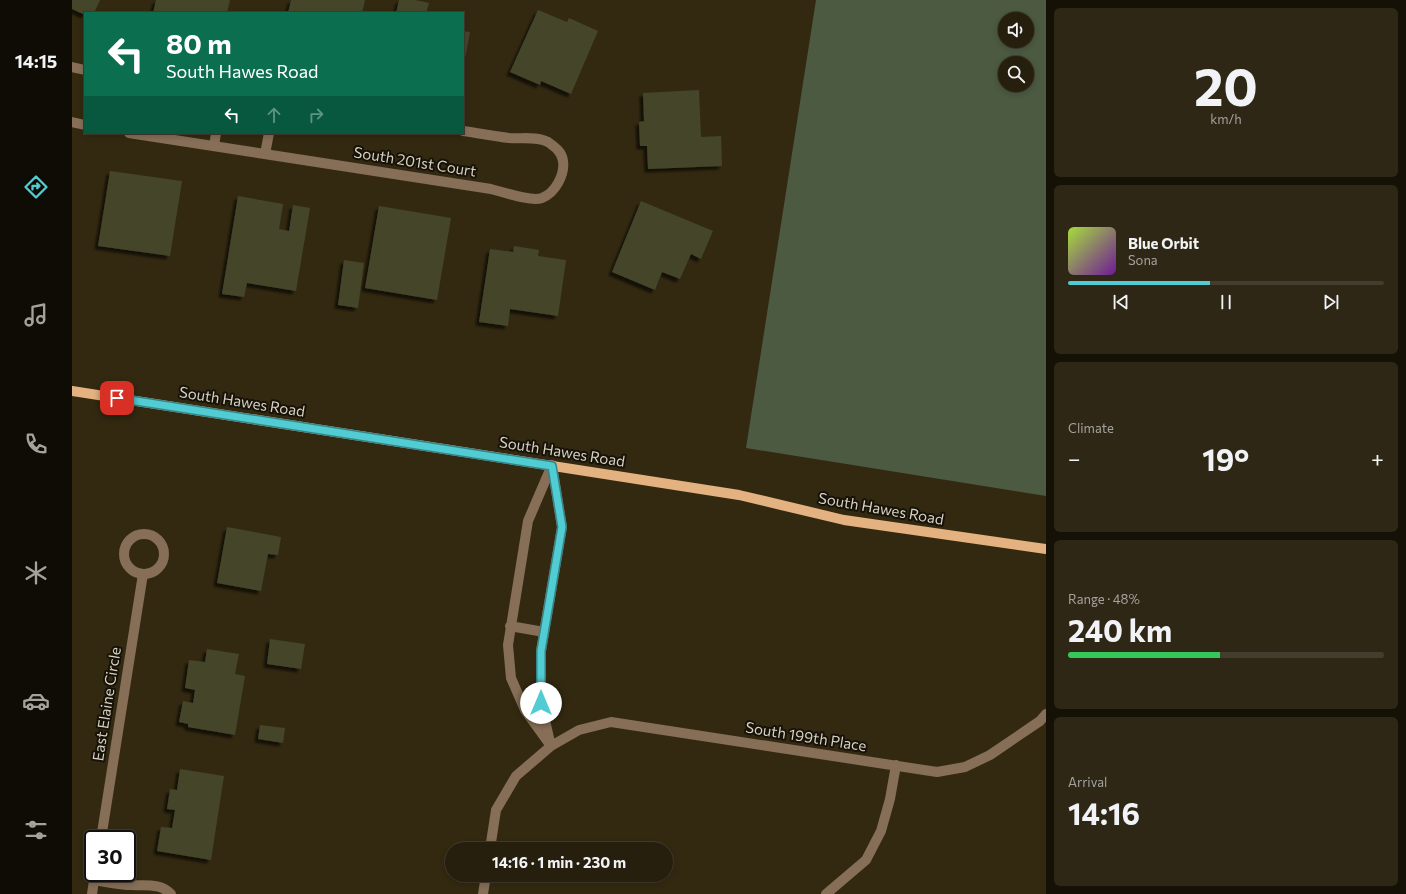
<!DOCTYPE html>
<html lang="en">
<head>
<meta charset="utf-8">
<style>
  :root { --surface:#261f0d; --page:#2e2716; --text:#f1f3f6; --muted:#a4a29d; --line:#423d2e; --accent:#51ccd2 }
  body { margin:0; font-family:Commissioner,sans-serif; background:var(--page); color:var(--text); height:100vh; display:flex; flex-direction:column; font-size:15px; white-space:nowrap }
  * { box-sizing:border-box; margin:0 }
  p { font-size:13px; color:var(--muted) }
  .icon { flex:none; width:22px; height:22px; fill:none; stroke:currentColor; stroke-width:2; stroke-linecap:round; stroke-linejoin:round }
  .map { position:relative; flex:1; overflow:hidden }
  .sheet { display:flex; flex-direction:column; gap:8px; padding:8px; background:#151107; width:360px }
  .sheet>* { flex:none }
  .guide { position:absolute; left:12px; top:12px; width:380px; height:122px; border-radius:0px; box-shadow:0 2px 6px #0003,0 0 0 1px var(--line); background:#0b6e4f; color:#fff; overflow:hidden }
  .controls { position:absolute; left:926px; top:12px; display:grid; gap:8px }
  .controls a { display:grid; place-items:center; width:36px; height:36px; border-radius:50%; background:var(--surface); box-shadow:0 2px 6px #0003,0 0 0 1px var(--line); font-size:20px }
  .speed { position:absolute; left:12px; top:830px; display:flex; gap:8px; font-size:20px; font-weight:700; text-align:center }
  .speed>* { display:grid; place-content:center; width:52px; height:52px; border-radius:50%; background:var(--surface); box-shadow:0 2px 6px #0003,0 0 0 1px var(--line); line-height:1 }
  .speed .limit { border:2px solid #111; border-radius:6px; background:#fff; color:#111 }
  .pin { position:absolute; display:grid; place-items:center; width:34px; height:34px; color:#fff; margin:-17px; border-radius:8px; box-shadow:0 2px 6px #0006 }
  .me { position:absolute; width:44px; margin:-22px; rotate:0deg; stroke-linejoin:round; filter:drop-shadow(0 0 3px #0008) }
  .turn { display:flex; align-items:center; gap:14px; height:84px; padding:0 16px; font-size:18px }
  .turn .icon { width:52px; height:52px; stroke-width:2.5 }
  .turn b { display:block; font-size:28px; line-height:34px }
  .lanes { display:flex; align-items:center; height:38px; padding:0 16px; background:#0003; justify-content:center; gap:20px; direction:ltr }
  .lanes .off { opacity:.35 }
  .big { font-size:30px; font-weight:700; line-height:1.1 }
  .sheet .tile { flex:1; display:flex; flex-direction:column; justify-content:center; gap:6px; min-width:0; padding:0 14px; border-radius:6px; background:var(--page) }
  .sheet .dial { align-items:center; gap:0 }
  .dial b { font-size:52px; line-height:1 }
  .song { display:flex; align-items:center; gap:12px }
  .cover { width:48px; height:48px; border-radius:6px; background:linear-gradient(135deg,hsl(80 70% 55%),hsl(280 70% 35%)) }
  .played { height:4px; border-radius:2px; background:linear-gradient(90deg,var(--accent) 45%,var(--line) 45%) }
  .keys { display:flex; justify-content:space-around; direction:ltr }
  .heat { display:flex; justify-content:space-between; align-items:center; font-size:22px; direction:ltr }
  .charge { height:6px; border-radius:3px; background:linear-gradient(90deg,#34c759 48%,var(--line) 0) }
  .trip { position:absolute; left:373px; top:842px; width:228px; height:40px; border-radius:20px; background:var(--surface); box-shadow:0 2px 6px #0003,0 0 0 1px var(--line); font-weight:700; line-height:40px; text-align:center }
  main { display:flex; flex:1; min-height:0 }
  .tabs { display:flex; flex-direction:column; width:72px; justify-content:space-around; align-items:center; background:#0f0c05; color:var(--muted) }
  .tabs .icon { width:28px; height:28px }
  .tabs .on { color:var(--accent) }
  .tabs b { font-size:18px; color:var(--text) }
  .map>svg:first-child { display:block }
</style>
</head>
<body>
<main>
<nav class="tabs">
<b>14:15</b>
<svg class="icon on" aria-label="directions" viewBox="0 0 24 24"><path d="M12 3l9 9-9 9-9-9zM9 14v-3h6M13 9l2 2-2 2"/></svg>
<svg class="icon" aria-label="music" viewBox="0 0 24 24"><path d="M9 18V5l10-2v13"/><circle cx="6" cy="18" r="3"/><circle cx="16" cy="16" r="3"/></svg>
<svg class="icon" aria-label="phone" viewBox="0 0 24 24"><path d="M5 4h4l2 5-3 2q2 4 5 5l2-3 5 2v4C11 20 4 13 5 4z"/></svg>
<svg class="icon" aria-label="climate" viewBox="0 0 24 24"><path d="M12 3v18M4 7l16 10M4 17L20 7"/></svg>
<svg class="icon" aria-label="car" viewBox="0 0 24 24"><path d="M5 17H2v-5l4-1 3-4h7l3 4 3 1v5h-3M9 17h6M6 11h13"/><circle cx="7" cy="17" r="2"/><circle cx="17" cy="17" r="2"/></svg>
<svg class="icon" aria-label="filters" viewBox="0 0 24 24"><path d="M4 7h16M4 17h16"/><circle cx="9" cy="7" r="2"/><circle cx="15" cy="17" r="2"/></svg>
</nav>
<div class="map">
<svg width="974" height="894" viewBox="0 0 974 894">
  <defs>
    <filter id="shadow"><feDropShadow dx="-3.5" dy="3.5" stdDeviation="1" flood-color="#0009"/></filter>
  </defs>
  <rect width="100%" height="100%" fill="#332911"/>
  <!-- water -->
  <path fill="#4c5a42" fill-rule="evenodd" d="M744,0H974V496L674,448ZM933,19H955V41H933ZM933,63H955V85H933Z"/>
  <!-- building -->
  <path fill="#44452c" filter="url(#shadow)" d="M0,0H28L22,13H13V15L0,9Z
    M84,0H158L155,13H81Z
    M219,0H293L290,13H216Z
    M327,0H343L357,3L354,13H324Z
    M466,10L495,22L497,18L526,31L499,94L469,81L468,85L438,72Z
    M391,31L398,32L392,64H391Z
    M627,90L629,137L649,136L650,166L576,169L575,146H568L567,122L572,121L571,93Z
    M38,171L110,181L98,256L26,246Z
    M166,196L211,204L207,229L217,231L221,205L238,208L224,291L175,283L172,297L150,294Z
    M569,201L641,231L629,259L619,254L608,279L590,272L583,290L540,272Z
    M307,206L379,218L365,300L293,288Z
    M442,246L467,250L466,256L494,260L486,316L438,309L436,326L407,322L418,249L441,252Z
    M272,260L292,263L286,308L266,305Z
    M155,527L209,537L206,555L196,554L189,591L145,583Z
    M198,639L233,644L229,669L195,664Z
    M135,649L167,654L163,674L173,676L163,735L116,727V724L107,722L111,701L121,703L123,690L113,688L117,660L133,662Z
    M188,725L213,728L211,743L186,739Z
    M108,769L152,776L139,860L85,851L89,827L100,828L103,810L95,809L98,789L105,790Z"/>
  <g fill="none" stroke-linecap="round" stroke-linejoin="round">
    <!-- minor -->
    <path stroke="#866e57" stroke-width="10" d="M0,67L13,70
      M0,122L13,125
      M57,133L419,189C431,192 459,202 470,198C483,193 493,175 491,161C490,152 483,147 476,142C465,136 449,139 437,138C421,136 406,133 391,131
      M142,146L144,133
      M193,154L197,133
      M52 554a20 20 0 1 1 40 0a20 20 0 1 1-40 0Z
      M438,626L472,632
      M478,742L469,703V651L490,527L480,465
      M479,746L453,710L439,678L436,645L456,521L480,465
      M29,839L71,574
      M418,849L424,810L444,776L479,746L507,730L539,722L865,772L893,767L918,755L968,721L974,714
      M22,880C35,882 48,885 60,885C75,886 88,883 99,894
      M20,894L23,874
      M411,894L414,875
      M754,894L794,860L809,831L818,799L824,765"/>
    <!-- major -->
    <path stroke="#e4b281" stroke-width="10" d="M0,391L667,495L772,520L974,549"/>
  </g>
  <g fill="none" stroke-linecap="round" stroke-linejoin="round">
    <!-- route casing -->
    <g stroke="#358588" stroke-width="10">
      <path id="route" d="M45,398L480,466L490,527L469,651V703"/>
    </g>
    <!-- route -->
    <use href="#route" stroke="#51ccd2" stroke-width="7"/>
  </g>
  <g text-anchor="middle" stroke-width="4" stroke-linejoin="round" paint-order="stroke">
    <!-- street labels -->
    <g font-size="15" fill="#d7d1c3" stroke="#171208">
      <text transform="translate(343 162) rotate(9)" y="5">South 201st Court</text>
      <text transform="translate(170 402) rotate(9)" y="5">South Hawes Road</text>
      <text transform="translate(490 452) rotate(9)" y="5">South Hawes Road</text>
      <text transform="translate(809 509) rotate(10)" y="5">South Hawes Road</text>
      <text transform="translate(35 704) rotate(-81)" y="5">East Elaine Circle</text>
      <text transform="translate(734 737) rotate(9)" y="5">South 199th Place</text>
    </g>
  </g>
</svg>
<div class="controls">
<a><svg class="icon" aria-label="sound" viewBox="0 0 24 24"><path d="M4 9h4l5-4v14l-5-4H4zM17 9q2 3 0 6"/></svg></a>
<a><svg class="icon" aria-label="search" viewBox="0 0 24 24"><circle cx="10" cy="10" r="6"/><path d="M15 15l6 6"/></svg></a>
</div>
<div class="speed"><div class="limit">30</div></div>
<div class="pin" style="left:45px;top:398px;background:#d93025"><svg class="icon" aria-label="arrive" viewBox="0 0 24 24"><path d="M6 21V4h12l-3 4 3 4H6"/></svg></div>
<svg class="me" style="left:469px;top:703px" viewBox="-20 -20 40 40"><circle r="19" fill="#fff"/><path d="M0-13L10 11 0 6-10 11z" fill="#51ccd2"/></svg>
<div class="trip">14:16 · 1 min · 230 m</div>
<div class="guide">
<div class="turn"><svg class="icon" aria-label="left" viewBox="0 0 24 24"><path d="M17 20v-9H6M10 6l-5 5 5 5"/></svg><div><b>80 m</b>South Hawes Road</div></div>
<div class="lanes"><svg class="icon" aria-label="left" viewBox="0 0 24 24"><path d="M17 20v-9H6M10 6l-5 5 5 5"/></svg><svg class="icon off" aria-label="ahead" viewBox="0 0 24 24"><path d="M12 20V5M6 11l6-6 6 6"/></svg><svg class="icon off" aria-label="right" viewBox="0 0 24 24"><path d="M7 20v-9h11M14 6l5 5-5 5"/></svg></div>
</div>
</div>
<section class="sheet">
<div class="tile dial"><b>20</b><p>km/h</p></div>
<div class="tile">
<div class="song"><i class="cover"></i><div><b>Blue Orbit</b><p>Sona</p></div></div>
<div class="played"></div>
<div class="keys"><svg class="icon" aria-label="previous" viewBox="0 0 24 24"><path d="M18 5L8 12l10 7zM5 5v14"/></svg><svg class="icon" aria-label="pause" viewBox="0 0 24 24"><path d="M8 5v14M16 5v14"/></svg><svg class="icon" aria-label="next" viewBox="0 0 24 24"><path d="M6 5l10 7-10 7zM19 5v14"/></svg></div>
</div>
<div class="tile"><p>Climate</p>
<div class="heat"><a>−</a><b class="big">19°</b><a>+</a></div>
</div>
<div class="tile"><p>Range · 48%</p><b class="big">240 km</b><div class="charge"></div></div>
<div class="tile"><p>Arrival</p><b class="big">14:16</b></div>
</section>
</main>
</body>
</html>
